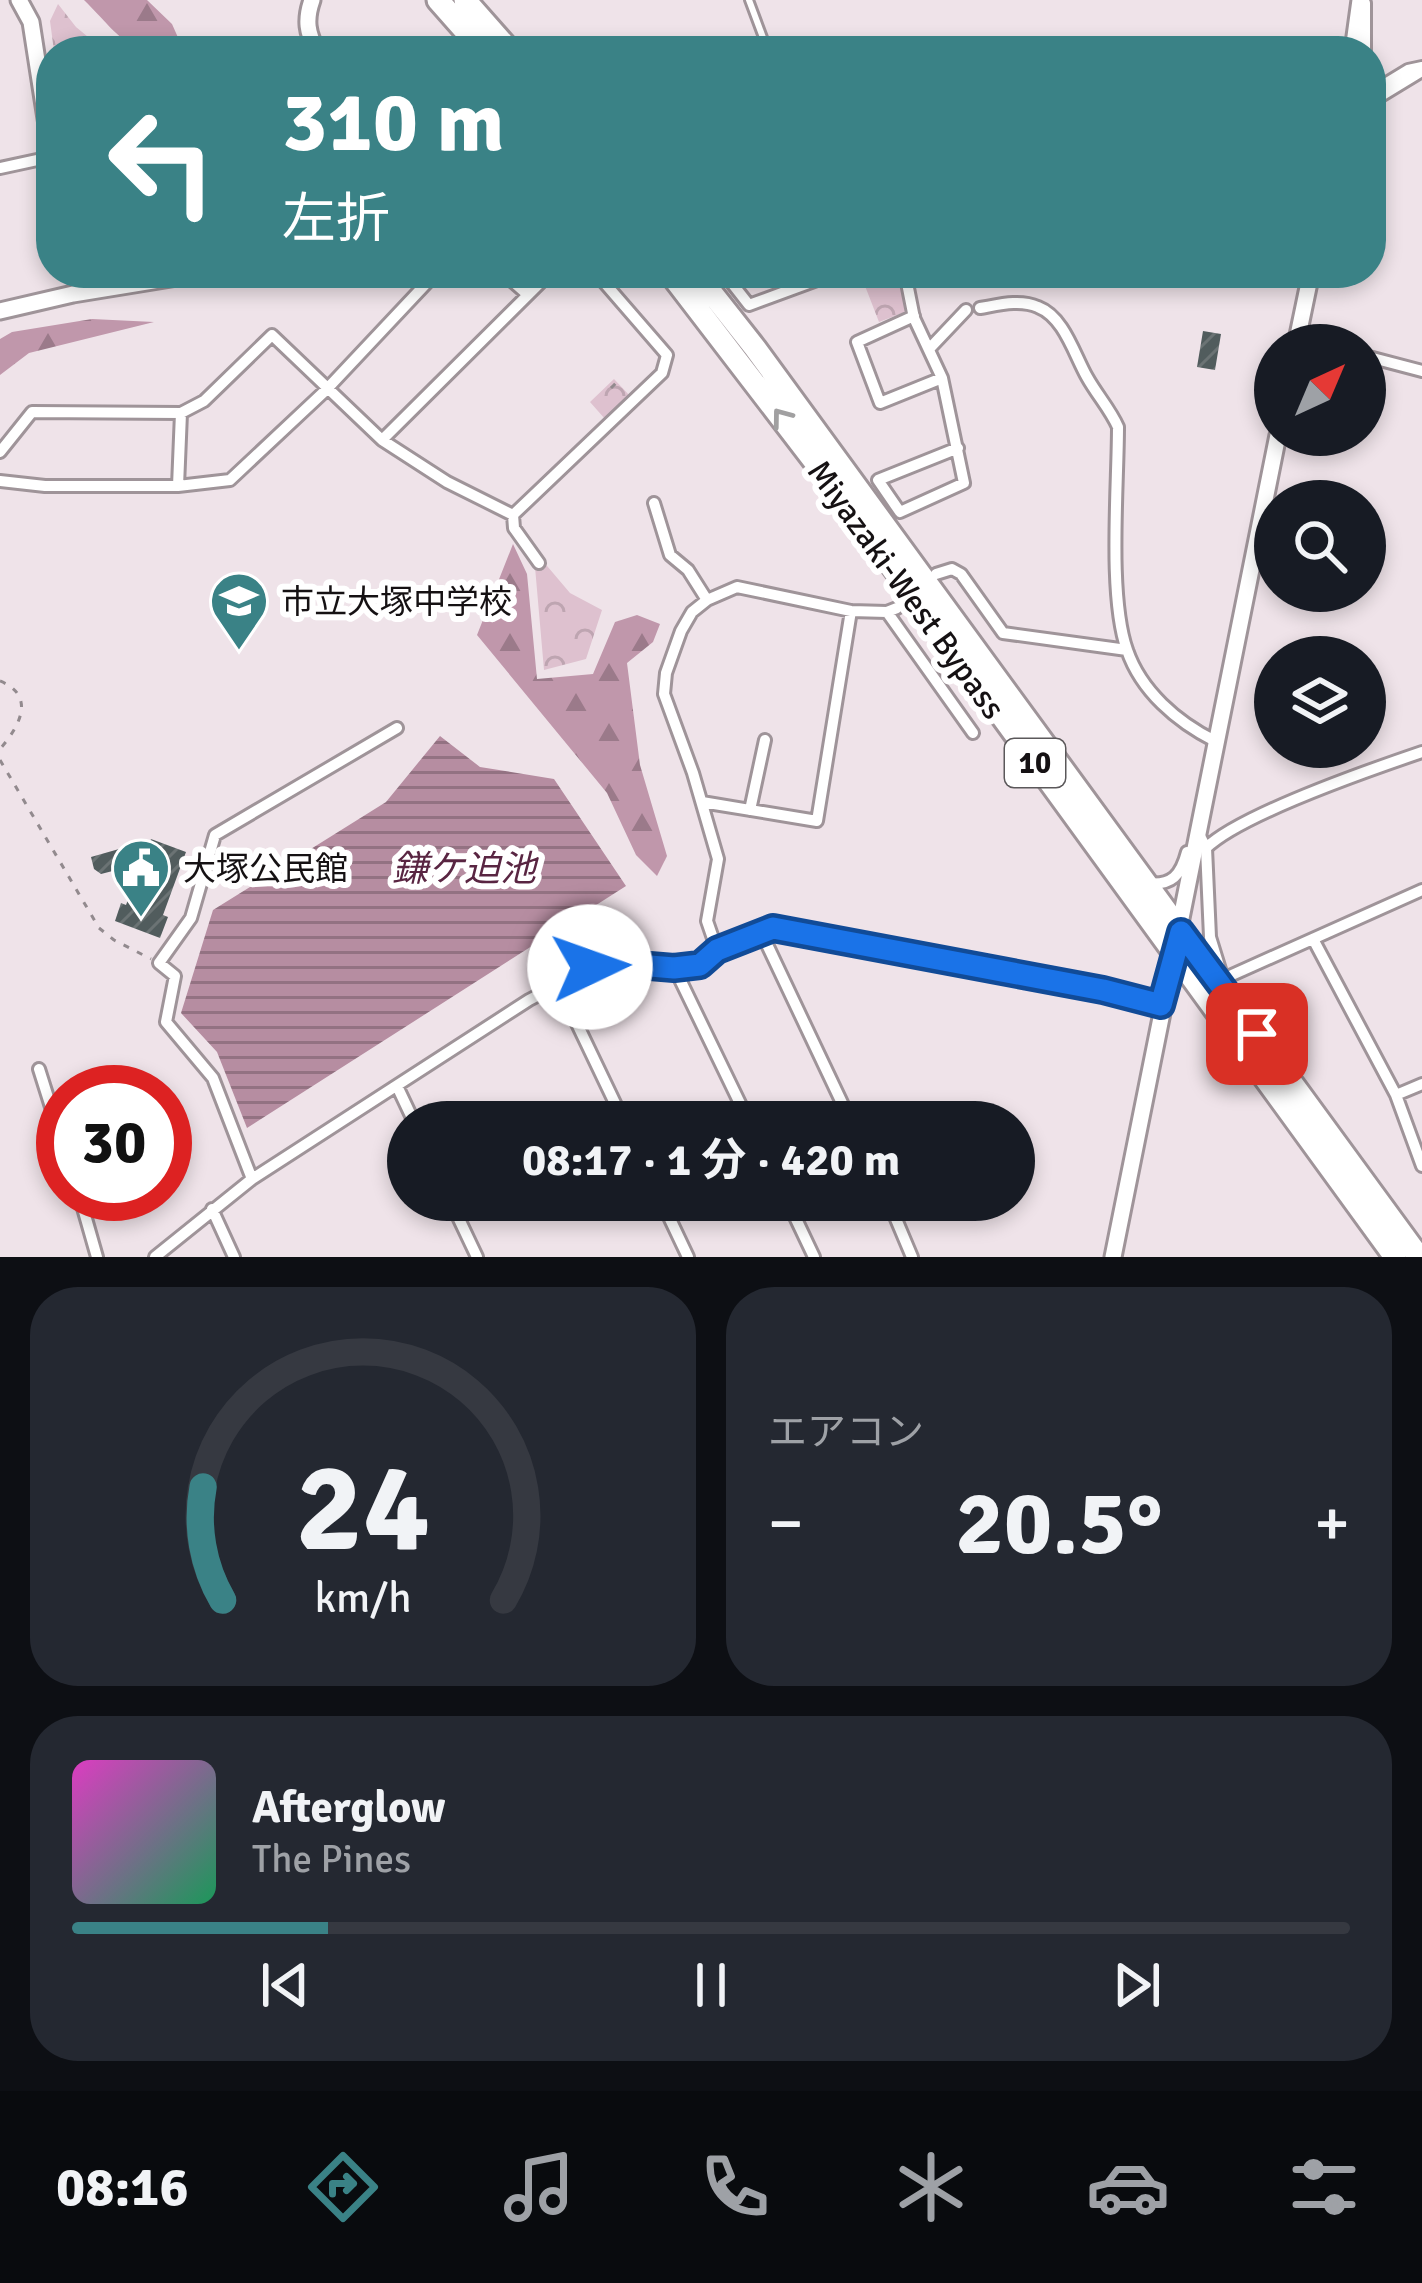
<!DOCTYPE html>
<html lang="ja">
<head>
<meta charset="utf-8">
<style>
  :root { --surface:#171b24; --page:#242831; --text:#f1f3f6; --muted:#9ea1a6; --line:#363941; --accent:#3a8286 }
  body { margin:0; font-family:Signika,"Noto Sans JP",sans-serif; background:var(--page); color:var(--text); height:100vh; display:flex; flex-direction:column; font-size:45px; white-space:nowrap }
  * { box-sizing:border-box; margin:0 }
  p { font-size:39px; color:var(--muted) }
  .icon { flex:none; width:66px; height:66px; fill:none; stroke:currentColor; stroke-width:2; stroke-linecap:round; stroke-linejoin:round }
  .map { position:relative; height:1257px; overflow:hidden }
  .drawer { display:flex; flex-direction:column; gap:30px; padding:30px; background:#0d0f14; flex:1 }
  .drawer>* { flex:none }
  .banner { position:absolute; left:36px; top:36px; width:1350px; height:252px; border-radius:48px; box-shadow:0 6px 18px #0003; background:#3a8286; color:#fff; overflow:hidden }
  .needle { width:78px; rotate:44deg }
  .tools { position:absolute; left:1254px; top:324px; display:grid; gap:24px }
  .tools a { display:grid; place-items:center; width:132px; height:132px; border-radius:50%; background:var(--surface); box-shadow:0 6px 18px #0003; font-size:60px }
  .speed { position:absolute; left:36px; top:1065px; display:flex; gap:24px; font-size:60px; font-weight:700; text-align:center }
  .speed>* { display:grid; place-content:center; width:156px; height:156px; border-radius:50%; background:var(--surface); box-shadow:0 6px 18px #0003; line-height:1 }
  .speed .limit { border:18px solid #d22; background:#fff; color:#111 }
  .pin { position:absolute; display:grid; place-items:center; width:102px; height:102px; color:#fff; margin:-51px; border-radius:24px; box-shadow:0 6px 18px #0006 }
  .me { position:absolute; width:132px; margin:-66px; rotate:87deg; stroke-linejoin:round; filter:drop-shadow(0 0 9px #0008) }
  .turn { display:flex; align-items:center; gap:42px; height:252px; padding:0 48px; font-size:54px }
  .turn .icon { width:156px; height:156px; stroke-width:2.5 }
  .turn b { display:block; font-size:84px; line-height:102px }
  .big { font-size:90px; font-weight:700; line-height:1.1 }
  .drawer .tile { flex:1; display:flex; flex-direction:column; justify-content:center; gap:18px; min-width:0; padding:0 42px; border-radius:48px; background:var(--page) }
  .drawer .dial { align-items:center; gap:0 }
  .dial svg { height:312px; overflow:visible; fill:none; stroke:var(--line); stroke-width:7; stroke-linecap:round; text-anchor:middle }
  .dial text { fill:var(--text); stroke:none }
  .song { display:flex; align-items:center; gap:36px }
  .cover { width:144px; height:144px; border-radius:18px; background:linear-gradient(135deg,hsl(310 70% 55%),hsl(150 70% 35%)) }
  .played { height:12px; border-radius:6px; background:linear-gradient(90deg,var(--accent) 20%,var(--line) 20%) }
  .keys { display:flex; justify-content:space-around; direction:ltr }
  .heat { display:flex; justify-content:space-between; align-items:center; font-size:66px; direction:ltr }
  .drawer .tiles { flex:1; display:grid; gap:30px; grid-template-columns:1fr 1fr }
  .tile:last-child { grid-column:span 2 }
  .trip { position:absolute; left:387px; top:1101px; width:648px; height:120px; border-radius:60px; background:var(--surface); box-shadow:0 6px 18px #0003; font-weight:700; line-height:120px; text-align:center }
  .tab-bar { display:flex; height:192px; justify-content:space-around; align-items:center; background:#090b0e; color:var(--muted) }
  .tab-bar .icon { width:84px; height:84px }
  .tab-bar .on { color:var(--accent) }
  .tab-bar b { font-size:54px; color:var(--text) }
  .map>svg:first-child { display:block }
</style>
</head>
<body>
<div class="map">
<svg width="1422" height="1257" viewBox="0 0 1422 1257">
  <defs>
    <pattern id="forest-firs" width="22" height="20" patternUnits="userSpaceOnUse" patternTransform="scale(3)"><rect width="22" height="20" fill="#c097ab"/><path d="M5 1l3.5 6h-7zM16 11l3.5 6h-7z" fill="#9b7a8a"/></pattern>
    <pattern id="park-crowns" width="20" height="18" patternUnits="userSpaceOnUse" patternTransform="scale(3)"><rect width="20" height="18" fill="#dec1cf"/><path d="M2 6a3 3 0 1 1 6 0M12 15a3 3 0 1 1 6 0" fill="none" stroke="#bea5b1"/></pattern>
    <pattern id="water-rules" width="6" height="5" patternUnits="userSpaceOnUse" patternTransform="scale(3)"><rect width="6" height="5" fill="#b68da1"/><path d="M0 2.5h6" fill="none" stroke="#937282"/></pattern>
    <pattern id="building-hatch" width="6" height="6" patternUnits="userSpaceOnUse" patternTransform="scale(3)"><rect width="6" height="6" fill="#515c5d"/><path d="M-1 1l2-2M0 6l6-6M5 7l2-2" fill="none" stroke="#6b7374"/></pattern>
  </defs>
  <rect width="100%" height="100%" fill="#efe3e9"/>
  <!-- forest -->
  <path fill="url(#forest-firs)" d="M84,0H147L172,24L184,51C122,51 126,42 84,0Z
    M92,319L154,322L29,353L0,375V339L12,332Z
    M513,544L527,574L537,679L593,674L615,622L637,615L660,624L653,642L627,663L640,765L667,856L657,876L636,855L607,793L477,635Z"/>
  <!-- park -->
  <path fill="url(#park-crowns)" d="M58,4L76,27L105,51H54L50,21Z
    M860,273H895L907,309L905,312L879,322Z
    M614,379L630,396L605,419L590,402Z
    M542,560L570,593L602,610L586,659L544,670L535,567Z"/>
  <!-- water -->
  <path fill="url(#water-rules)" d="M440,736L480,767L554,779L626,886L247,1128L217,1052L181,1013L213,910L386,802Z"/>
  <!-- building -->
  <path fill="url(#building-hatch)" d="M1203,331L1221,334L1215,370L1197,367Z
    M151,839L186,852L163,915L168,917L160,938L115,921L121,903L126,905Z
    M126,847L132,866L101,874L94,869L91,857Z"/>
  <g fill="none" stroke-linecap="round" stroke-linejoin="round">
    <!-- lane casing -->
    <g stroke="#9f9499" stroke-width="12">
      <path id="lane" d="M749,0L768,51"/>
    </g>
    <!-- street casing -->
    <g stroke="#9f9499" stroke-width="16">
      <path id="street" d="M1365,51V3
        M1371,78L1385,84L1408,70L1422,67
        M1371,102L1422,71
        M0,168L51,157
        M503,273L527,294
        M724,273L749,305L836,273
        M905,273L914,318L942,378L964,483L900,512L878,480L958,448
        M980,308C998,305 1020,299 1038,307C1064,317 1074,354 1087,377C1097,395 1110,409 1118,427C1118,486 1108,596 1127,650C1141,691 1177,722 1215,741
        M914,316L857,342L880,403L942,378
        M1298,336L1328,345
        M930,348L966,310
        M1365,356L1422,371
        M382,440L550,273
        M0,452L32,412L181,413L204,401L272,335L382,440L447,482L513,515L662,373L667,355L596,273
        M0,481L45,486H178L230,480L326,390L436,273
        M178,486L181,413
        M654,503L670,555L688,570L707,600
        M513,515L514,528L539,563
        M936,574L952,569L961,574L1003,633L1127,650
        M887,612L973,733
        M702,802L817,821L851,611
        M750,810L765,740
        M1199,834L1206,848L1210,937L1223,979
        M1206,848C1241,814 1372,769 1422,752
        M1147,883C1172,886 1181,875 1187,852
        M762,934L851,1122
        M1313,939L1396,1095L1422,1166
        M717,950L707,921L718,859L693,773L664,694L666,673L681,631L692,612L707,600L737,587L851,611L887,612L897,608
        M674,967L749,1122
        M1223,979L1422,890
        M559,986L624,1122
        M39,1069L63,1145
        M397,1086L414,1122
        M1396,1095L1422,1084
        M252,1179L213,1078L166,1022L175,976L159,963L191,918L215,835L397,728
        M79,1194L97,1257
        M450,1200L477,1257
        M661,1200L688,1257
        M787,1200L814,1257
        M888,1200L912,1257
        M212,1209L234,1257
        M155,1257L252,1179L529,1000L602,962L674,967L700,965L717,950L773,928L1103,990L1161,1005"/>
    </g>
    <!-- secondary casing -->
    <g stroke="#9f9499" stroke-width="21">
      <path id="secondary" d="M19,0L31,22L51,151
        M312,0C305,20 307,33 317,51
        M1353,51L1360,0
        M0,311L73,294L202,273
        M1296,345L1311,273
        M1113,1257L1278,435"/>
    </g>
    <!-- highway casing -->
    <g stroke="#9f9499" stroke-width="27">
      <path id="highway" d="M438,0L483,51
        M465,0L510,51
        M670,273L857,517L1395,1257
        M696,273L755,348L1419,1257"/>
    </g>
    <!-- path -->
    <path stroke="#928a8e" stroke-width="3" stroke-dasharray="6 9" stroke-linecap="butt" d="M611,388L618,381
      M0,681C37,696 19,727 0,749
      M0,760L99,928L114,940L151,959"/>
    <!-- lane -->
    <use href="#lane" stroke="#fff" stroke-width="6"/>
    <!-- street -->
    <use href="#street" stroke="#fff" stroke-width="10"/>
    <!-- secondary -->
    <use href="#secondary" stroke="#fff" stroke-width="15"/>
    <!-- highway -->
    <use href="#highway" stroke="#fff" stroke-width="21"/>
  </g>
  <!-- one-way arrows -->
  <defs><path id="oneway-chevron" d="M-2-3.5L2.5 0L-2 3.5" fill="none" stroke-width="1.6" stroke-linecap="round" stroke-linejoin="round" transform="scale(3)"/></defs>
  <use stroke="#a1a0a1" href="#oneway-chevron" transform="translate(781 417) rotate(-127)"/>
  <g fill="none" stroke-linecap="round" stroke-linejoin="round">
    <!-- route casing -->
    <g stroke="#114b97" stroke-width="30">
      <path id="route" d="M590,967L602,962L674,968L700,965L717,950L773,928L1103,990L1161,1005L1181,932L1257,1034"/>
    </g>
    <!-- route -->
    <use href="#route" stroke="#1a73e8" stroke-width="21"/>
  </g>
  <!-- icons -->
  <defs>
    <g id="school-pin" transform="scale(3)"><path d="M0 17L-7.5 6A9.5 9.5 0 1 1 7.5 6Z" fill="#3a8286" stroke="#fff"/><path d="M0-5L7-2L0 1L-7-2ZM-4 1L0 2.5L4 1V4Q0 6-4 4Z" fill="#fff"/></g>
    <g id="civic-pin" transform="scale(3)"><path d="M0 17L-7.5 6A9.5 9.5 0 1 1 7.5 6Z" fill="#3a8286" stroke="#fff"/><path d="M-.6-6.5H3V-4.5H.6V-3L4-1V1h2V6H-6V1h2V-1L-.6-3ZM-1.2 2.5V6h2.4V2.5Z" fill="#fff"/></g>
  </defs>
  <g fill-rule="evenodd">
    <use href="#school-pin" x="239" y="601"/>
    <use href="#civic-pin" x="141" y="868"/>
  </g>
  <g text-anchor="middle" stroke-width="12" stroke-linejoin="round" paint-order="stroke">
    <!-- shield labels -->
    <rect fill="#fff" stroke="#5b585a" stroke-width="3" x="1005" y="739" width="60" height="48" rx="9"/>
    <g font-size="30" font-weight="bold" fill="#151113">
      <text x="1035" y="773">10</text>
    </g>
    <!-- street labels -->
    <g font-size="33" fill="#151113" stroke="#fff">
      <text transform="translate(907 589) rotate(54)" y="12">Miyazaki-West Bypass</text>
    </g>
    <!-- poi labels -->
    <g font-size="33" fill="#151113" stroke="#fff" text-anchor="start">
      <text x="281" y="613">市立大塚中学校</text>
      <text x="183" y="880">大塚公民館</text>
    </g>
    <!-- water labels -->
    <g font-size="36" font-style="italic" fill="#592542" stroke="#fff">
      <text x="464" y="881">鎌ケ迫池</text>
    </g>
  </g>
</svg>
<div class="tools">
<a><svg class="needle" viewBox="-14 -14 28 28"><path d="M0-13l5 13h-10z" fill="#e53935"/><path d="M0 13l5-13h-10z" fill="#9ea1a6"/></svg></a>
<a><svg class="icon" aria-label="search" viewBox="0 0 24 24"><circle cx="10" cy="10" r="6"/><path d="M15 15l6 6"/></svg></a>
<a><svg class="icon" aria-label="layers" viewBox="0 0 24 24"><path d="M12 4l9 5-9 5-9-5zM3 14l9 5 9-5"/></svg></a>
</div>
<div class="speed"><div class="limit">30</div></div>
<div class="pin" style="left:1257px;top:1034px;background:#d93025"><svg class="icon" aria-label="arrive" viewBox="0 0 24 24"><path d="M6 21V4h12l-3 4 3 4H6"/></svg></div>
<svg class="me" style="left:590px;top:967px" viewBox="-20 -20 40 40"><circle r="19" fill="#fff"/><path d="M0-13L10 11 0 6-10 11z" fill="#1a73e8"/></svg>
<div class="trip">08:17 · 1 分 · 420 m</div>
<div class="banner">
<div class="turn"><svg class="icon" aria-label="left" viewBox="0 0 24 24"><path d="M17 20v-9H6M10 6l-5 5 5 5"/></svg><div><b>310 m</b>左折</div></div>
</div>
</div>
<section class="drawer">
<div class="tiles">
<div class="tile dial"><svg viewBox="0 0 100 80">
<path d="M14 69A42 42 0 1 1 86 69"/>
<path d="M14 69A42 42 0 0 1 9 40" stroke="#3a8286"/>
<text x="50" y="56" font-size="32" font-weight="700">24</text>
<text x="50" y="72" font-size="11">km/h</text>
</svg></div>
<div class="tile"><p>エアコン</p>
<div class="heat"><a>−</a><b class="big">20.5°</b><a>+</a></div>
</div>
<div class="tile">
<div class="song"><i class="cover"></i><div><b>Afterglow</b><p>The Pines</p></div></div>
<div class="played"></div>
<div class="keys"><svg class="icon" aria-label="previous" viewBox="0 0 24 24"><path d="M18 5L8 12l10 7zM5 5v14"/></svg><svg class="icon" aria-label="pause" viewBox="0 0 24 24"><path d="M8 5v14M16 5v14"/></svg><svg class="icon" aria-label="next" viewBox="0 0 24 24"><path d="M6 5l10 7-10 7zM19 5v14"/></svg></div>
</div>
</div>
</section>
<nav class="tab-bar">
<b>08:16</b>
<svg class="icon on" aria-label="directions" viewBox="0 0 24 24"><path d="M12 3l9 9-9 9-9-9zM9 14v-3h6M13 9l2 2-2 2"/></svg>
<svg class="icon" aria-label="music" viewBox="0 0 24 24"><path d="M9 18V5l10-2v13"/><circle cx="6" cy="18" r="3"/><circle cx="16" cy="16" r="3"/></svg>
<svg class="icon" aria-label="phone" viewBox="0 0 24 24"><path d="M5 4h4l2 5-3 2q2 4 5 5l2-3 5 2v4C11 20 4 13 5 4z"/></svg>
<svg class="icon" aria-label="climate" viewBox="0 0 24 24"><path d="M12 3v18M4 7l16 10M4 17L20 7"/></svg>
<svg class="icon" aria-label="car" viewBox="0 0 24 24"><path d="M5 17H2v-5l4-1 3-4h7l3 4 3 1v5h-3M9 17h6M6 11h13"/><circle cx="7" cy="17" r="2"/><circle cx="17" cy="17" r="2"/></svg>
<svg class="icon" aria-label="filters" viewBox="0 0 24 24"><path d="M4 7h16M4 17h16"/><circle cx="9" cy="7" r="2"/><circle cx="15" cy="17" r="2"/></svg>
</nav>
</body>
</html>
